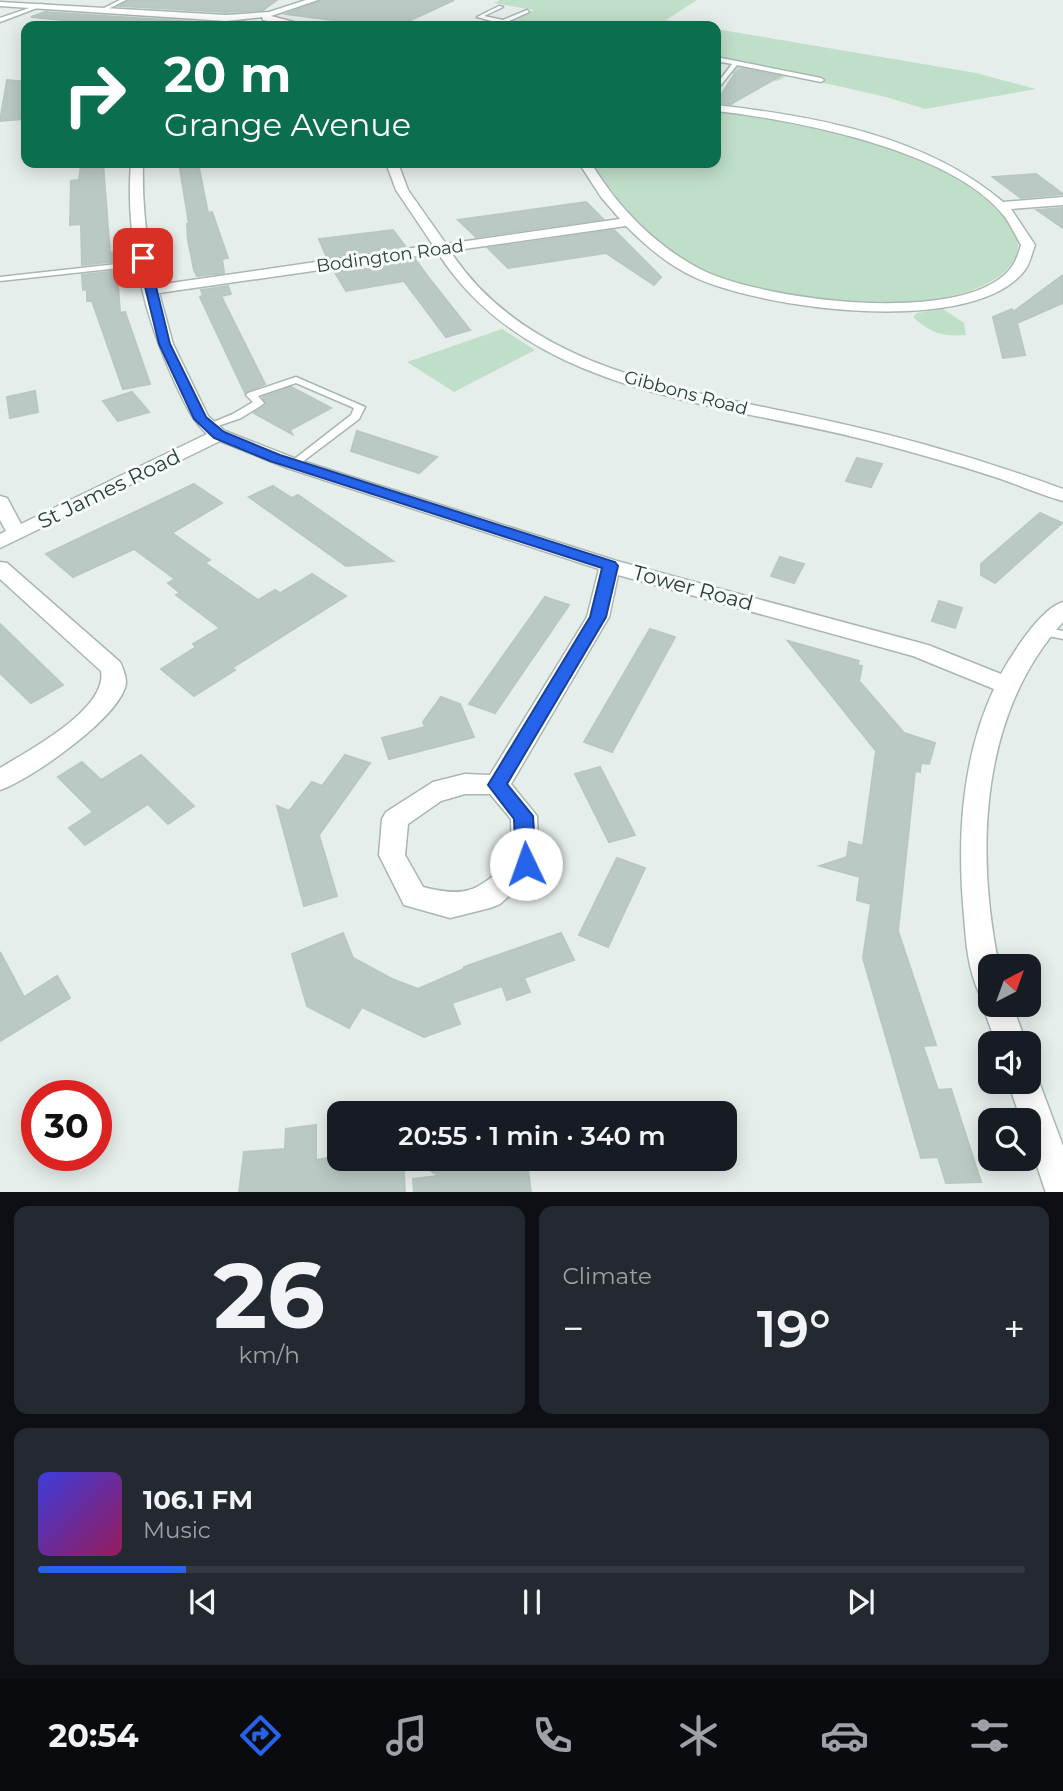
<!DOCTYPE html>
<html lang="en">
<head>
<meta charset="utf-8">
<style>
  :root { --surface:#171b24; --page:#242831; --text:#f1f3f6; --muted:#9ea1a6; --line:#363941; --accent:#2563eb }
  body { margin:0; font-family:Montserrat,sans-serif; background:var(--page); color:var(--text); height:100vh; display:flex; flex-direction:column; font-size:26px; white-space:nowrap }
  * { box-sizing:border-box; margin:0 }
  p { font-size:23px; color:var(--muted) }
  .icon { flex:none; width:38px; height:38px; fill:none; stroke:currentColor; stroke-width:2; stroke-linecap:round; stroke-linejoin:round }
  .map { position:relative; height:1192px; overflow:hidden }
  .drawer { display:flex; flex-direction:column; gap:14px; padding:14px; background:#0d0f14; flex:1 }
  .drawer>* { flex:none }
  .banner { position:absolute; left:21px; top:21px; width:700px; height:147px; border-radius:14px; box-shadow:0 4px 18px #0003; background:#0b6e4f; color:#fff; overflow:hidden }
  .needle { width:46px; rotate:41deg }
  .fabs { position:absolute; left:978px; top:954px; display:grid; gap:14px }
  .fabs a { display:grid; place-items:center; width:63px; height:63px; border-radius:14px; background:var(--surface); box-shadow:0 4px 18px #0003; font-size:35px }
  .speed { position:absolute; left:21px; top:1080px; display:flex; gap:14px; font-size:35px; font-weight:700; text-align:center }
  .speed>* { display:grid; place-content:center; width:91px; height:91px; border-radius:50%; background:var(--surface); box-shadow:0 4px 18px #0003; line-height:1 }
  .speed .limit { border:10px solid #d22; background:#fff; color:#111 }
  .pin { position:absolute; display:grid; place-items:center; width:60px; height:60px; color:#fff; margin:-30px; border-radius:14px; box-shadow:0 4px 10px #0006 }
  .me { position:absolute; width:77px; margin:-38px; rotate:357deg; stroke-linejoin:round; filter:drop-shadow(0 0 5px #0008) }
  .turn { display:flex; align-items:center; gap:24px; height:147px; padding:0 28px; font-size:32px }
  .turn .icon { width:91px; height:91px; stroke-width:2.5 }
  .turn b { display:block; font-size:49px; line-height:60px }
  .big { font-size:52px; font-weight:600; line-height:1.1 }
  .drawer .card { flex:1; display:flex; flex-direction:column; justify-content:center; gap:10px; min-width:0; padding:0 24px; border-radius:14px; background:var(--page) }
  .drawer .dial { align-items:center; gap:0 }
  .dial b { font-size:91px; line-height:1 }
  .song { display:flex; align-items:center; gap:21px }
  .cover { width:84px; height:84px; border-radius:10px; background:linear-gradient(135deg,hsl(240 70% 55%),hsl(330 70% 35%)) }
  .played { height:7px; border-radius:4px; background:linear-gradient(90deg,var(--accent) 15%,var(--line) 15%) }
  .keys { display:flex; justify-content:space-around; direction:ltr }
  .heat { display:flex; justify-content:space-between; align-items:center; font-size:38px; direction:ltr }
  .drawer .tiles { flex:1; display:grid; gap:14px; grid-template-columns:1fr 1fr }
  .card:last-child { grid-column:span 2 }
  .trip { position:absolute; left:327px; top:1101px; width:410px; height:70px; border-radius:14px; background:var(--surface); box-shadow:0 4px 18px #0003; font-weight:600; line-height:70px; text-align:center }
  .tabs { display:flex; height:112px; justify-content:space-around; align-items:center; background:#090b0e; color:var(--muted) }
  .tabs .icon { width:49px; height:49px }
  .tabs .current { color:var(--accent) }
  .tabs b { font-size:32px; color:var(--text) }
  .map>svg:first-child { display:block }
</style>
</head>
<body>
<div class="map">
<svg width="1063" height="1193" viewBox="0 0 1063 1193">
  <rect width="100%" height="100%" fill="#e6eeeb"/>
  <!-- green -->
  <path fill="#c0dfc8" d="M500,0H697L666,20L702,26H492L506,23L534,10L494,3Z
    M716,29L976,73L1036,89L925,109L886,97L789,75L777,81L725,72L729,65L716,61Z
    M716,110C803,118 945,148 1004,217C1015,230 1023,243 1014,260C987,307 871,307 824,302C783,298 733,286 696,267C659,248 614,199 593,163H716Z
    M943,309L964,323L966,335C943,337 930,333 913,317L917,313Z
    M502,329L535,350L454,392L407,362Z"/>
  <!-- building -->
  <path fill="#bbc9c4" stroke="#b8c8c1" stroke-width="2" d="M128,0H277L263,10L226,12L119,6Z
    M321,0H454L398,26H377L286,14Z
    M45,12L226,24L246,21L239,26H125L31,17Z
    M742,69L780,76L731,104L716,103L735,73Z
    M7,80L26,82V107L22,119L0,121Z
    M103,163L110,253L116,252L117,261L82,265L81,224L70,225L71,181L79,180L81,165Z
    M179,163H198L208,213L212,212L228,258L222,259L224,273L197,276L194,270L188,240L187,224H189Z
    M1036,174L1063,194L1021,198L993,177Z
    M586,202L603,219L476,237L458,220Z
    M1063,208V228L1037,210Z
    M393,230L405,246L327,258L319,239Z
    M614,230L661,277L654,285L606,253L508,268L488,248Z
    M415,259L429,278L470,330L446,337L404,281L346,291L334,271Z
    M117,271L120,313L125,312L150,384L123,389L92,301H87V289L83,290L82,275Z
    M1063,275V303L1017,323L1025,355L1003,358L993,317L1012,309L1013,312Z
    M228,286L231,294L221,296L265,384L245,393L200,297L203,295L201,290Z
    M291,387L331,408L292,429L289,428L292,434L254,413L266,405L263,397Z
    M35,391L38,412L10,418L7,397Z
    M132,392L149,412L118,421L103,401Z
    M357,431L437,457L419,473L351,451Z
    M857,458L882,464L871,487L846,481Z
    M194,484L222,503L172,533L210,560L205,563L258,600L275,590L280,593L312,574L346,596L232,668L235,670L194,696L161,669L196,647L193,644L220,628L176,595L180,593L168,583L175,579L134,549L73,577L46,554Z
    M273,486L292,498L298,495L393,561L346,566L249,497Z
    M1040,513L1062,523L995,583L981,575V564Z
    M780,557L804,564L794,583L771,576Z
    M545,597L569,605L495,713L469,704Z
    M939,601L962,608L955,628L932,621Z
    M0,624L63,685L31,703L0,673Z
    M650,629L675,637L612,752L584,742Z
    M788,641L859,661L857,665L862,666L859,681L904,733L935,743L929,764L921,763L920,772L915,771L898,931L936,1045L923,1046L938,1090L951,1089L981,1182L946,1183L938,1157L921,1158L863,958L871,904L857,900L860,877L820,866L847,857L849,842L863,846L876,751Z
    M441,697L460,704L474,737L389,759L382,738L425,727L423,722Z
    M141,755L194,806L168,824L148,804L85,845L69,828L93,812L58,777L82,762L101,780Z
    M345,755L370,763L319,835L337,896L304,906L277,806L289,811L312,782L322,786Z
    M600,767L617,800L635,835L609,842L575,774Z
    M617,858L645,868L608,947L579,935Z
    M343,933L353,958L392,979L418,989L464,969V967L561,933L574,960L524,978L530,992L507,1000L502,986L452,1003L460,1024L424,1037L362,1007L349,1028L307,1006L292,954Z
    M0,952L24,997L57,976L70,998L0,1041Z
    M316,1125V1160L340,1156V1158H403L405,1193H239L244,1152L285,1149L286,1129Z
    M413,1158H493L486,1169L527,1162L531,1193H414L413,1179L438,1176Z"/>
  <g fill="none" stroke-linecap="round" stroke-linejoin="round">
    <!-- lane casing -->
    <g stroke="#a8b7b2" stroke-width="3">
      <path id="lane" d="M120,0H126L104,11L100,10Z
        M41,4L45,5L0,22V18Z
        M499,6L503,7L484,16L503,20L527,10L529,12L509,21L530,26L503,24L477,17Z
        M716,57L821,78L824,80L821,82L737,65L716,91V85L732,64L716,61Z
        M144,261L148,263L147,265L0,281V277Z
        M296,377L365,407L359,419L297,466L293,467L288,464L351,415L354,408L296,383L258,396L264,403L262,405L241,418L209,429L204,426L233,414L253,402L246,395L248,393Z
        M1043,627L1063,631V639L1039,634L1037,631Z"/>
    </g>
    <!-- street casing -->
    <g stroke="#a8b7b2" stroke-width="3">
      <path id="street" d="M306,0H318L271,16L309,26H294L263,20L262,17L226,21L0,6V2L226,15L269,12Z
        M716,105C814,116 926,136 1003,202L1063,197V205L1011,209L1035,245C1032,253 1030,263 1025,270C973,338 762,309 694,277C668,265 646,246 626,226L450,251C534,379 703,391 838,423C915,440 989,462 1063,489V501C1041,495 1019,485 998,478C955,464 913,452 870,441C720,402 530,396 438,253L159,293L173,344L208,416L225,431L299,460L617,561L928,645L1001,674C1012,654 1041,608 1063,602V622C980,714 975,850 999,966H990V1004H1012L1026,1043H996L982,1004L985,997L980,995C968,970 966,943 964,916C957,839 961,760 994,689L913,656L618,575L609,617L511,784L537,816L539,864L535,872L500,904L490,908L450,918L404,905L379,855L382,819L386,812L433,782L465,774L490,775L587,617L599,569L287,468L220,441L0,548V534L6,531L0,520V496L7,498L21,524L207,434C192,420 185,404 176,385C144,317 125,239 131,163H143C142,204 146,245 157,285L433,245L396,190L386,163H398L408,190L446,244L620,219L601,197L579,163H591C617,206 654,245 700,269C759,300 971,329 1013,265C1017,259 1019,251 1021,245C1016,236 1011,226 1005,217C954,150 796,120 716,111ZM465,794H490L511,819L512,860C478,889 470,899 423,887L405,855L408,824L441,801Z
        M0,562L7,563L120,662C123,668 126,676 126,683C122,716 30,780 0,790V768C28,751 108,709 101,671L0,579Z
        M1029,1069L1035,1071L1063,1146V1193H1046L1029,1142V1120H1021L1008,1082H1029Z"/>
    </g>
    <!-- lane -->
    <use href="#lane" fill="#fff" fill-rule="evenodd"/>
    <!-- street -->
    <use href="#street" fill="#fff" fill-rule="evenodd"/>
  </g>
  <!-- route -->
  <path fill="#2563eb" stroke="#184099" stroke-width="2" d="M143,255L149,258L170,344L206,417L224,432L280,455L615,562L618,566L606,617L507,784L533,816L536,864L533,870L526,872L519,870L516,864L514,819L488,785L590,617L602,568L270,461L214,438L194,419L159,344L138,258Z"/>
  <g text-anchor="middle" stroke-width="6" stroke-linejoin="round" paint-order="stroke">
    <!-- far-street labels -->
    <g font-size="18" fill="#254139" stroke="#f7fbf9">
      <text transform="translate(390 256) rotate(-8)" y="6">Bodington Road</text>
      <text transform="translate(686 393) rotate(15)" y="6">Gibbons Road</text>
    </g>
    <!-- street labels -->
    <g font-size="21" fill="#254139" stroke="#f7fbf9">
      <text transform="translate(109 489) rotate(-26)" y="7">St James Road</text>
      <text transform="translate(693 588) rotate(15)" y="7">Tower Road</text>
    </g>
  </g>
</svg>
<div class="fabs">
<a><svg class="needle" viewBox="-14 -14 28 28"><path d="M0-13l5 13h-10z" fill="#e53935"/><path d="M0 13l5-13h-10z" fill="#9ea1a6"/></svg></a>
<a><svg class="icon" aria-label="sound" viewBox="0 0 24 24"><path d="M4 9h4l5-4v14l-5-4H4zM17 9q2 3 0 6"/></svg></a>
<a><svg class="icon" aria-label="search" viewBox="0 0 24 24"><circle cx="10" cy="10" r="6"/><path d="M15 15l6 6"/></svg></a>
</div>
<div class="speed"><div class="limit">30</div></div>
<div class="pin" style="left:143px;top:258px;background:#d93025"><svg class="icon" aria-label="arrive" viewBox="0 0 24 24"><path d="M6 21V4h12l-3 4 3 4H6"/></svg></div>
<svg class="me" style="left:526px;top:864px" viewBox="-20 -20 40 40"><circle r="19" fill="#fff"/><path d="M0-13L10 11 0 6-10 11z" fill="#2563eb"/></svg>
<div class="trip">20:55 · 1 min · 340 m</div>
<div class="banner">
<div class="turn"><svg class="icon" aria-label="right" viewBox="0 0 24 24"><path d="M7 20v-9h11M14 6l5 5-5 5"/></svg><div><b>20 m</b>Grange Avenue</div></div>
</div>
</div>
<section class="drawer">
<div class="tiles">
<div class="card dial"><b>26</b><p>km/h</p></div>
<div class="card"><p>Climate</p>
<div class="heat"><a>−</a><b class="big">19°</b><a>+</a></div>
</div>
<div class="card">
<div class="song"><i class="cover"></i><div><b>106.1 FM</b><p>Music</p></div></div>
<div class="played"></div>
<div class="keys"><svg class="icon" aria-label="previous" viewBox="0 0 24 24"><path d="M18 5L8 12l10 7zM5 5v14"/></svg><svg class="icon" aria-label="pause" viewBox="0 0 24 24"><path d="M8 5v14M16 5v14"/></svg><svg class="icon" aria-label="next" viewBox="0 0 24 24"><path d="M6 5l10 7-10 7zM19 5v14"/></svg></div>
</div>
</div>
</section>
<nav class="tabs">
<b>20:54</b>
<svg class="icon current" aria-label="directions" viewBox="0 0 24 24"><path d="M12 3l9 9-9 9-9-9zM9 14v-3h6M13 9l2 2-2 2"/></svg>
<svg class="icon" aria-label="music" viewBox="0 0 24 24"><path d="M9 18V5l10-2v13"/><circle cx="6" cy="18" r="3"/><circle cx="16" cy="16" r="3"/></svg>
<svg class="icon" aria-label="phone" viewBox="0 0 24 24"><path d="M5 4h4l2 5-3 2q2 4 5 5l2-3 5 2v4C11 20 4 13 5 4z"/></svg>
<svg class="icon" aria-label="climate" viewBox="0 0 24 24"><path d="M12 3v18M4 7l16 10M4 17L20 7"/></svg>
<svg class="icon" aria-label="car" viewBox="0 0 24 24"><path d="M5 17H2v-5l4-1 3-4h7l3 4 3 1v5h-3M9 17h6M6 11h13"/><circle cx="7" cy="17" r="2"/><circle cx="17" cy="17" r="2"/></svg>
<svg class="icon" aria-label="filters" viewBox="0 0 24 24"><path d="M4 7h16M4 17h16"/><circle cx="9" cy="7" r="2"/><circle cx="15" cy="17" r="2"/></svg>
</nav>
</body>
</html>
